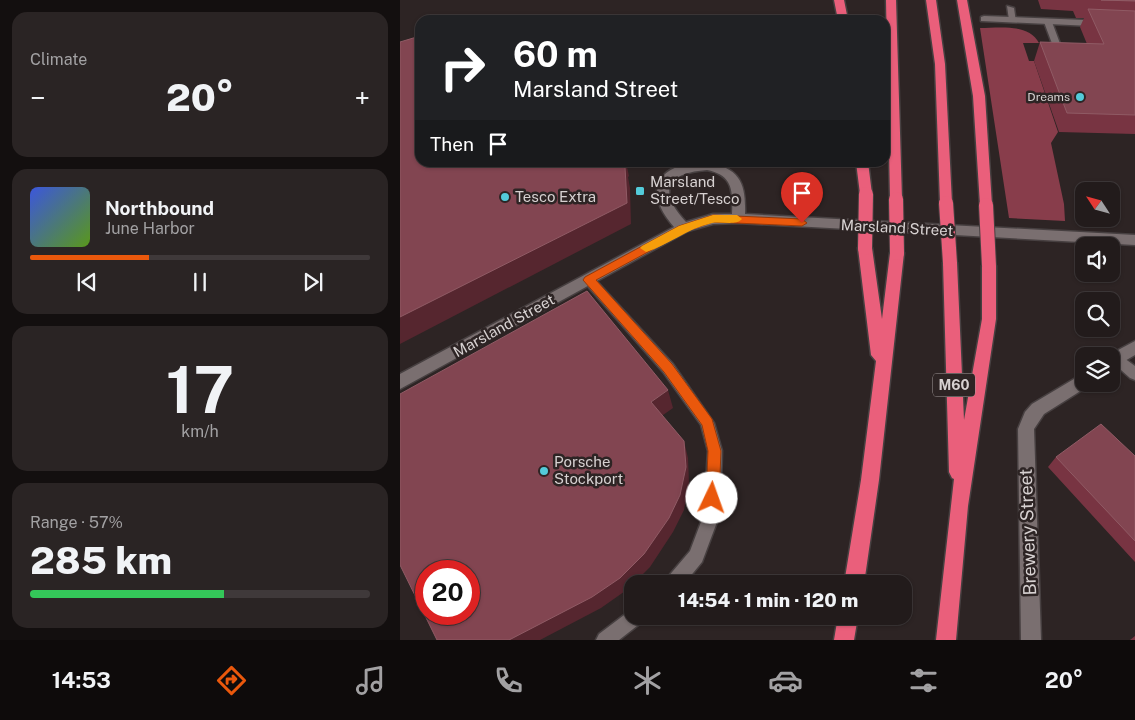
<!DOCTYPE html>
<html lang="en">
<head>
<meta charset="utf-8">
<style>
  :root { --surface:#221b1b; --page:#2a2424; --text:#f1f3f6; --muted:#a2a1a3; --line:#3f393a; --accent:#ea580c }
  body { margin:0; font-family:"Public Sans",sans-serif; background:var(--page); color:var(--text); height:100vh; display:flex; flex-direction:column; font-size:19px; white-space:nowrap }
  * { box-sizing:border-box; margin:0 }
  p { font-size:16px; color:var(--muted) }
  .icon { flex:none; width:28px; height:28px; fill:none; stroke:currentColor; stroke-width:2; stroke-linecap:round; stroke-linejoin:round }
  .map { position:relative; flex:1; overflow:hidden }
  .drawer { display:flex; flex-direction:column; gap:12px; padding:12px; background:#130f0f; width:400px }
  .drawer>* { flex:none }
  .top-card { position:absolute; left:15px; top:15px; width:475px; height:152px; border-radius:15px; box-shadow:0 1px 4px #0004,0 0 0 1px var(--line); background:#202124; color:#fff; overflow:hidden }
  .needle { width:32px; rotate:306deg }
  .buttons { position:absolute; left:675px; top:182px; display:grid; gap:10px }
  .buttons a { display:grid; place-items:center; width:45px; height:45px; border-radius:10px; background:var(--surface); box-shadow:0 1px 4px #0004,0 0 0 1px var(--line); font-size:25px }
  .speed { position:absolute; left:15px; top:560px; display:flex; gap:10px; font-size:25px; font-weight:700; text-align:center }
  .speed>* { display:grid; place-content:center; width:65px; height:65px; border-radius:50%; background:var(--surface); box-shadow:0 1px 4px #0004,0 0 0 1px var(--line); line-height:1 }
  .speed .limit { border:8px solid #d22; background:#fff; color:#111 }
  .pin { position:absolute; display:grid; place-items:center; width:42px; height:42px; color:#fff; margin:-51px -21px; border-radius:50% 50% 50% 0; rotate:-45deg; box-shadow:0 0 5px #0007 }
  .pin .icon { rotate:45deg }
  .me { position:absolute; width:55px; margin:-28px; rotate:3deg; stroke-linejoin:round; filter:drop-shadow(0 0 4px #0008) }
  .turn { display:flex; align-items:center; gap:18px; height:105px; padding:0 15px; font-size:22px }
  .turn .icon { width:65px; height:65px; stroke-width:2.5 }
  .turn b { display:block; font-size:35px; line-height:42px }
  .then { display:flex; align-items:center; height:48px; padding:0 15px; background:#0003; gap:10px; font-size:19px }
  .big { font-size:38px; font-weight:800; line-height:1.1 }
  .drawer .widget { flex:1; display:flex; flex-direction:column; justify-content:center; gap:8px; min-width:0; padding:0 18px; border-radius:15px; background:var(--page) }
  .drawer .dial { align-items:center; gap:0 }
  .dial b { font-size:65px; line-height:1 }
  .song { display:flex; align-items:center; gap:15px }
  .cover { width:60px; height:60px; border-radius:8px; background:linear-gradient(135deg,hsl(230 70% 55%),hsl(90 70% 35%)) }
  .played { height:5px; border-radius:2px; background:linear-gradient(90deg,var(--accent) 35%,var(--line) 35%) }
  .keys { display:flex; justify-content:space-around; direction:ltr }
  .heat { display:flex; justify-content:space-between; align-items:center; font-size:28px; direction:ltr }
  .charge { height:8px; border-radius:4px; background:linear-gradient(90deg,#34c759 57%,var(--line) 0) }
  .trip { position:absolute; left:224px; top:575px; width:288px; height:50px; border-radius:15px; background:var(--surface); box-shadow:0 1px 4px #0004,0 0 0 1px var(--line); font-weight:800; line-height:50px; text-align:center }
  .tabs { display:flex; height:80px; justify-content:space-around; align-items:center; background:#0e0b0b; color:var(--muted) }
  .tabs .icon { width:35px; height:35px }
  .tabs .on { color:var(--accent) }
  .tabs b { font-size:22px; color:var(--text) }
  main { display:flex; flex:1; min-height:0 }
  .map>svg:first-child { display:block }
</style>
</head>
<body>
<main>
<section class="drawer">
<div class="widget"><p>Climate</p>
<div class="heat"><a>−</a><b class="big">20°</b><a>+</a></div>
</div>
<div class="widget">
<div class="song"><i class="cover"></i><div><b>Northbound</b><p>June Harbor</p></div></div>
<div class="played"></div>
<div class="keys"><svg class="icon" aria-label="previous" viewBox="0 0 24 24"><path d="M18 5L8 12l10 7zM5 5v14"/></svg><svg class="icon" aria-label="pause" viewBox="0 0 24 24"><path d="M8 5v14M16 5v14"/></svg><svg class="icon" aria-label="next" viewBox="0 0 24 24"><path d="M6 5l10 7-10 7zM19 5v14"/></svg></div>
</div>
<div class="widget dial"><b>17</b><p>km/h</p></div>
<div class="widget"><p>Range · 57%</p><b class="big">285 km</b><div class="charge"></div></div>
</section>
<div class="map">
<svg width="735" height="640" viewBox="0 0 735 640">
  <rect width="100%" height="100%" fill="#2d2424"/>
  <!-- forest -->
  <path fill="#883d4b" d="M580,28C598,28 629,23 639,43H623L629,61H634L658,132L651,143L664,204L665,221L609,218Z"/>
  <g fill="none" stroke-linecap="round" stroke-linejoin="round">
    <!-- lane casing -->
    <g stroke="#474041" stroke-width="3">
      <path id="lane" d="M607,6L614,8L616,22L609,20Z
        M645,20L652,22L665,57L664,59L657,57L644,22Z
        M188,274L192,276L273,364L314,423L322,451L320,514L302,562L284,584H265L267,578L290,551L304,514L308,451L301,425L263,372L184,282L182,279L184,276Z
        M717,353L735,366V380L730,378L712,362V354Z
        M232,609V616H244L242,622L219,640H196L199,634Z"/>
    </g>
    <!-- street casing -->
    <g stroke="#474041" stroke-width="3">
      <path id="street" d="M584,16L735,22V28L581,21V17Z
        M308,162C340,169 346,183 345,214L735,235V245L338,223L313,224L288,231L0,389V374L274,227C240,188 260,162 308,162ZM307,170C333,175 333,191 332,214H313L286,222C258,192 265,173 307,170Z
        M735,341V355L711,369V356H707Z
        M684,373V384L690,385L644,414L634,429L641,640H621L618,429L625,412L632,404Z"/>
    </g>
    <!-- highway casing -->
    <g stroke="#474041" stroke-width="3">
      <path id="highway" d="M434,0H444L448,20H438Z
        M486,0H496L502,199L501,202H491L490,199Z
        M526,0H536L545,64L552,203L551,206H541L540,203L535,64Z
        M557,0H567L585,96L592,205L591,208H581L580,205L573,96Z
        M456,162H468L472,194L471,197H461L460,194Z
        M465,243L470,244L472,248L482,319L490,253L492,249H502L504,253L479,480L464,584H444L461,480L476,361L471,355L458,248L460,244Z
        M550,258L555,259L557,263L564,420L582,319V266L584,262L589,261L594,262L596,266V319L568,506L556,640H536L554,479L552,478L549,472L543,263L545,259Z
        M438,616H458L454,640H434Z"/>
    </g>
    <!-- lane -->
    <use href="#lane" fill="#7a6f70" fill-rule="evenodd"/>
    <!-- street -->
    <use href="#street" fill="#7a6f70" fill-rule="evenodd"/>
    <!-- highway -->
    <use href="#highway" fill="#ea5f7b" fill-rule="evenodd"/>
    <!-- highway-bridge casing -->
    <g stroke="#474041" stroke-width="16" stroke-linecap="butt">
      <path id="highway-bridge" d="M496,199L497,253
        M546,203L550,263
        M586,205L589,266
        M465,248L466,194"/>
    </g>
    <!-- highway-bridge -->
    <use href="#highway-bridge" stroke="#ea5f7b" stroke-width="14"/>
  </g>
  <!-- wall -->
  <path fill="#783442" d="M638,0H735V134L659,132L634,61L640,42L687,44L680,27L684,18H676L673,11L641,9Z
    M735,456V562L648,467L656,457Z
    M735,636V640H730Z"/>
  <!-- shaded-wall -->
  <path fill="#56262f" d="M218,162H226L229,176L228,177L230,188L231,224L0,344V317Z
    M268,390L273,408L256,420L251,402Z
    M284,441L288,458L289,483L284,510L273,532L250,567L233,584H232L228,589L201,608L140,640H109Z"/>
  <!-- building -->
  <path fill="#824551" stroke="#905b65" fill-rule="evenodd" d="M701,0H735V1Z
    M688,9L735,11V115L667,113L640,42L704,44Z
    M20,36V162H221L225,167L227,203L0,317V42Z
    M187,291L268,390L251,402L284,441L286,467L280,495L269,518L244,554L220,578L192,597L109,640H37L0,565V394ZM26,571H69V614H26Z
    M701,424L735,456V541L656,457Z"/>
  <!-- route -->
  <path fill="#ea580c" stroke="#983908" d="M313,215L402,219L407,223L402,226L313,222L287,231L196,280L272,364L312,419L321,451L319,498L317,503L312,505L308,503L306,498L308,451L302,425L264,372L183,280L185,277L279,226Z"/>
  <!-- slow -->
  <path fill="#f59e0b" d="M313,215H337L342,219C336,226 321,221 312,223C286,229 269,245 246,252L240,248L242,246L279,226Z"/>
  <!-- markers -->
  <g fill="#53cbda" stroke="#2d2424" stroke-width="2">
    <circle cx="680" cy="97" r="5"/>
    <rect x="235" y="186" width="10" height="10" rx="2.5"/>
    <circle cx="105" cy="197" r="5"/>
    <circle cx="144" cy="471" r="5"/>
  </g>
  <g text-anchor="middle" stroke-width="5" stroke-linejoin="round" paint-order="stroke">
    <!-- far-poi labels -->
    <g font-size="12" fill="#d7d1d1" stroke="#2d2424" text-anchor="end">
      <text x="670" y="101">Dreams</text>
    </g>
    <!-- shield labels -->
    <rect fill="#2d2424" stroke="#a49d9d" stroke-width="1" x="533" y="373.5" width="42" height="23" rx="4"/>
    <g font-size="14" font-weight="bold" fill="#d7d1d1">
      <text x="554" y="390">M60</text>
    </g>
    <!-- poi labels -->
    <g font-size="15" fill="#d7d1d1" stroke="#2d2424" text-anchor="start">
      <text x="250" y="187">Marsland<tspan x="250" dy="17">Street/Tesco</tspan></text>
      <text x="115" y="202">Tesco Extra</text>
      <text x="154" y="467">Porsche<tspan x="154" dy="17">Stockport</tspan></text>
    </g>
    <!-- street labels -->
    <g font-size="15" fill="#d7d1d1" stroke="#2d2424">
      <text transform="translate(497 228) rotate(3)" y="5">Marsland Street</text>
      <text transform="translate(104 326) rotate(-29)" y="5">Marsland Street</text>
    </g>
    <!-- near-street labels -->
    <g font-size="18" fill="#d7d1d1" stroke="#2d2424">
      <text transform="translate(628 532) rotate(-92)" y="6">Brewery Street</text>
    </g>
  </g>
</svg>
<div class="buttons">
<a><svg class="needle" viewBox="-14 -14 28 28"><path d="M0-13l5 13h-10z" fill="#e53935"/><path d="M0 13l5-13h-10z" fill="#a2a1a3"/></svg></a>
<a><svg class="icon" aria-label="sound" viewBox="0 0 24 24"><path d="M4 9h4l5-4v14l-5-4H4zM17 9q2 3 0 6"/></svg></a>
<a><svg class="icon" aria-label="search" viewBox="0 0 24 24"><circle cx="10" cy="10" r="6"/><path d="M15 15l6 6"/></svg></a>
<a><svg class="icon" aria-label="layers" viewBox="0 0 24 24"><path d="M12 4l9 5-9 5-9-5zM3 14l9 5 9-5"/></svg></a>
</div>
<div class="speed"><div class="limit">20</div></div>
<div class="pin" style="left:402px;top:223px;background:#d93025"><svg class="icon" aria-label="arrive" viewBox="0 0 24 24"><path d="M6 21V4h12l-3 4 3 4H6"/></svg></div>
<svg class="me" style="left:312px;top:498px" viewBox="-20 -20 40 40"><circle r="19" fill="#fff"/><path d="M0-13L10 11 0 6-10 11z" fill="#ea580c"/></svg>
<div class="trip">14:54 · 1 min · 120 m</div>
<div class="top-card">
<div class="turn"><svg class="icon" aria-label="right" viewBox="0 0 24 24"><path d="M7 20v-9h11M14 6l5 5-5 5"/></svg><div><b>60 m</b>Marsland Street</div></div>
<div class="then">Then<svg class="icon" aria-label="arrive" viewBox="0 0 24 24"><path d="M6 21V4h12l-3 4 3 4H6"/></svg></div>
</div>
</div>
</main>
<nav class="tabs">
<b>14:53</b>
<svg class="icon on" aria-label="directions" viewBox="0 0 24 24"><path d="M12 3l9 9-9 9-9-9zM9 14v-3h6M13 9l2 2-2 2"/></svg>
<svg class="icon" aria-label="music" viewBox="0 0 24 24"><path d="M9 18V5l10-2v13"/><circle cx="6" cy="18" r="3"/><circle cx="16" cy="16" r="3"/></svg>
<svg class="icon" aria-label="phone" viewBox="0 0 24 24"><path d="M5 4h4l2 5-3 2q2 4 5 5l2-3 5 2v4C11 20 4 13 5 4z"/></svg>
<svg class="icon" aria-label="climate" viewBox="0 0 24 24"><path d="M12 3v18M4 7l16 10M4 17L20 7"/></svg>
<svg class="icon" aria-label="car" viewBox="0 0 24 24"><path d="M5 17H2v-5l4-1 3-4h7l3 4 3 1v5h-3M9 17h6M6 11h13"/><circle cx="7" cy="17" r="2"/><circle cx="17" cy="17" r="2"/></svg>
<svg class="icon" aria-label="filters" viewBox="0 0 24 24"><path d="M4 7h16M4 17h16"/><circle cx="9" cy="7" r="2"/><circle cx="15" cy="17" r="2"/></svg>
<b>20°</b>
</nav>
</body>
</html>
